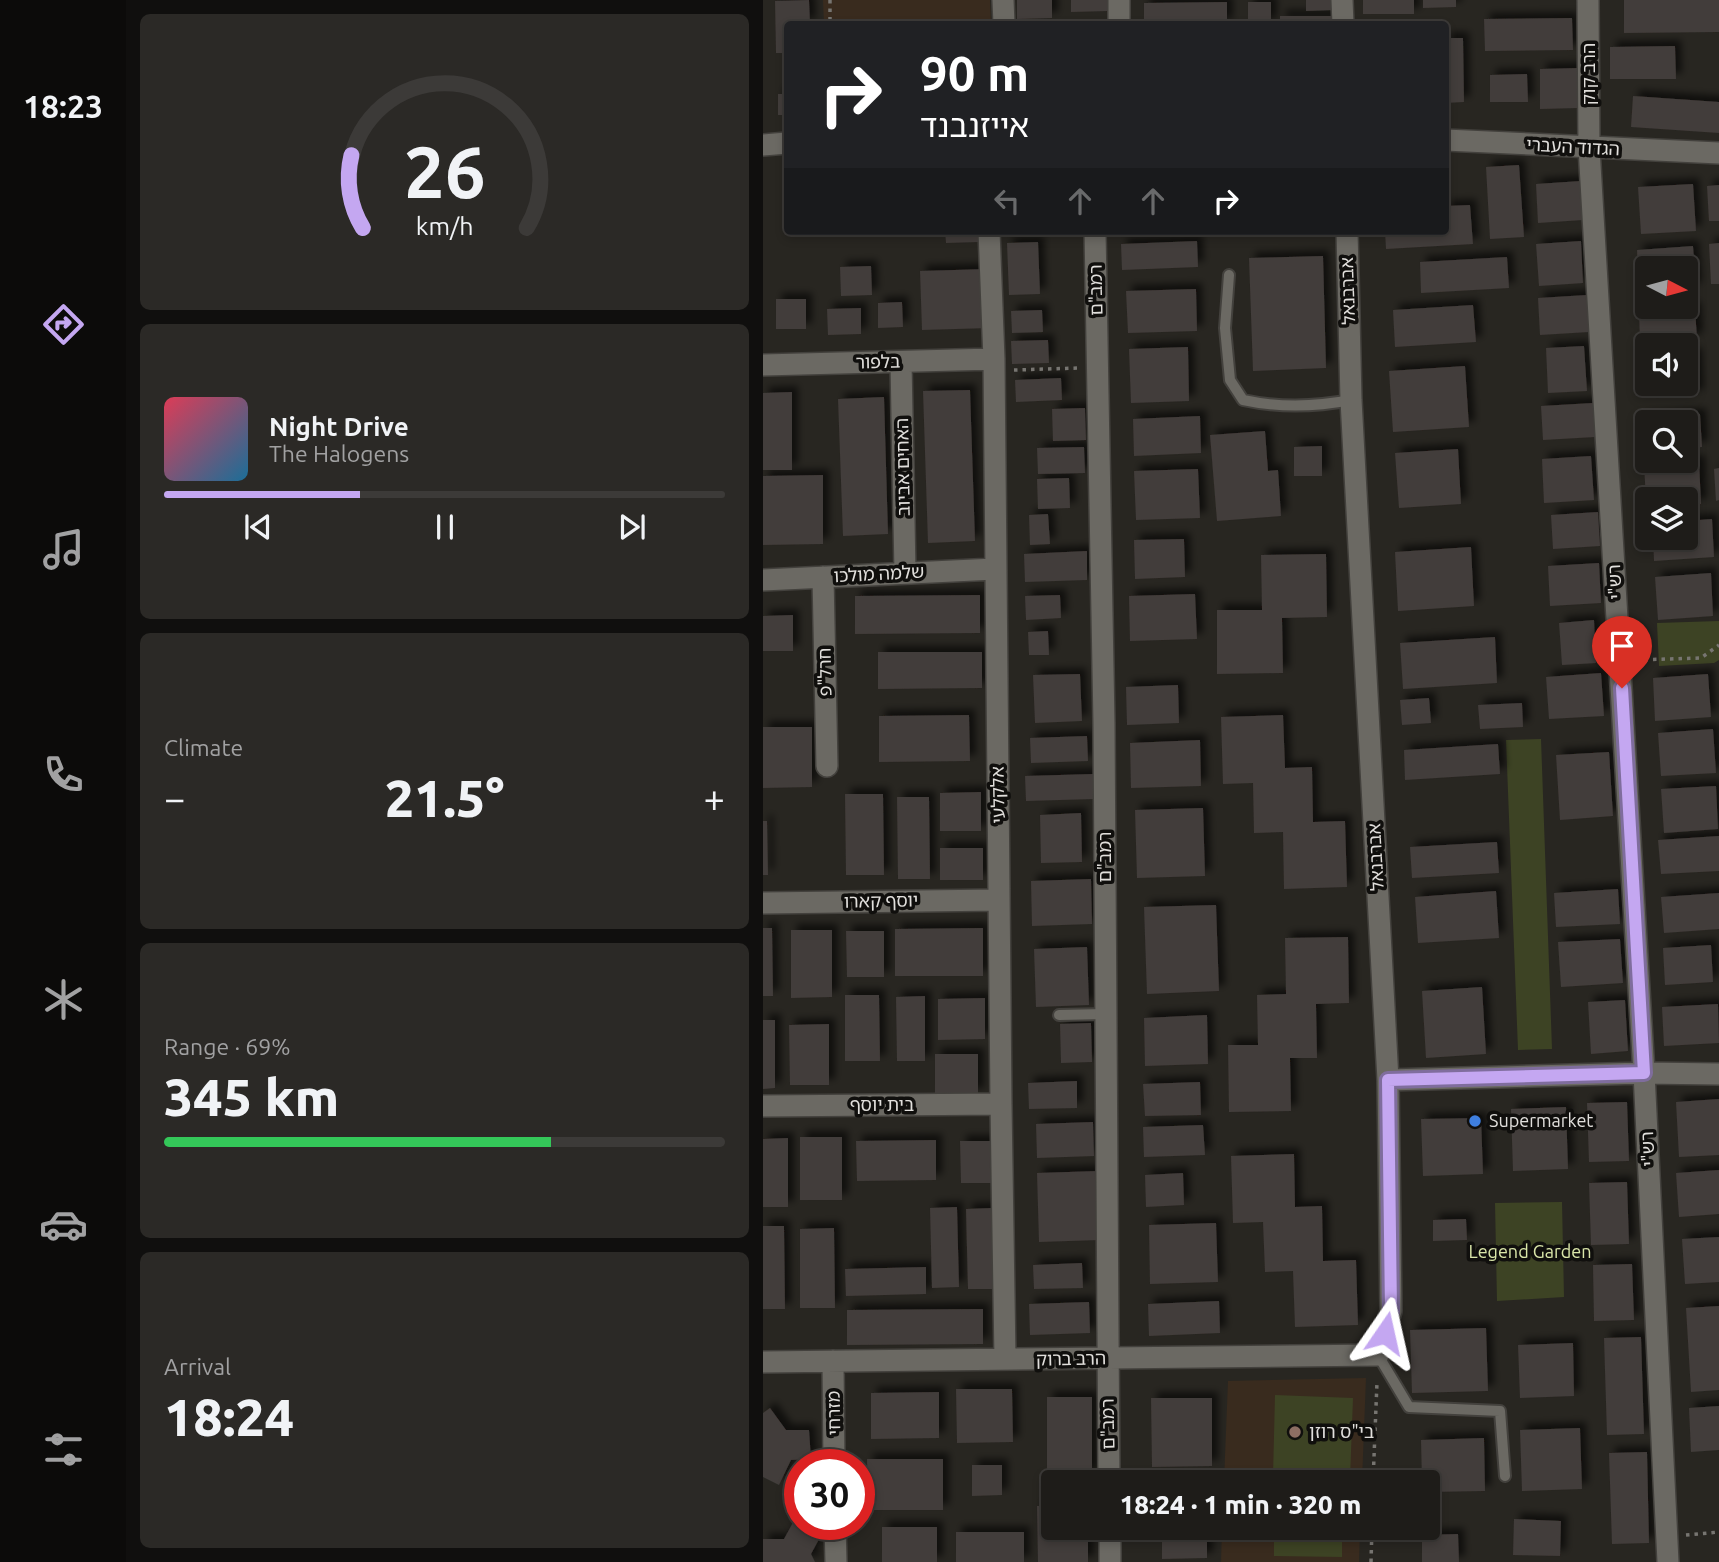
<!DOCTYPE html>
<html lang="en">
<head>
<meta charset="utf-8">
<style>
  :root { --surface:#1e1c19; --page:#2b2926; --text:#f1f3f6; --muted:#a1a1a2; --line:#3c3a38; --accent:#c4a7f1 }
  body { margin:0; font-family:Ubuntu,"Noto Sans Hebrew",sans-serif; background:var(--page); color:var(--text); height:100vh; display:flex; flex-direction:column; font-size:26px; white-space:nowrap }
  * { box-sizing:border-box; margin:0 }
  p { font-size:23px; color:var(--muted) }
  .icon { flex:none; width:38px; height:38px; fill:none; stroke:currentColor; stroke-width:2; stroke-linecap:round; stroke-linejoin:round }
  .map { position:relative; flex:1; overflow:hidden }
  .panel { display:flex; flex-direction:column; gap:14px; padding:14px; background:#100f0e; width:637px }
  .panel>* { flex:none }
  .hud { position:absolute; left:21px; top:21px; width:665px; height:214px; border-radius:7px; box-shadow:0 4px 10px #0003,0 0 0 2px var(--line); background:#202124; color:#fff; overflow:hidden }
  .needle { width:46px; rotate:96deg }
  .tools { position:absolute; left:872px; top:256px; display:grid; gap:14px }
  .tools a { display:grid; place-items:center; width:63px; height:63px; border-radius:7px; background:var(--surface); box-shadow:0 4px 10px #0003,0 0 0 2px var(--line); font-size:35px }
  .speed { position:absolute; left:21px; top:1449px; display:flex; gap:14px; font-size:35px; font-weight:700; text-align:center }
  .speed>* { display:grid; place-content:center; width:91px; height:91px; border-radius:50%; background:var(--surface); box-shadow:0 4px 10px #0003,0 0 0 2px var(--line); line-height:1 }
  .speed .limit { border:10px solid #d22; background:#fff; color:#111 }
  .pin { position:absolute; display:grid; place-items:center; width:60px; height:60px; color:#fff; margin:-72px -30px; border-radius:50% 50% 50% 0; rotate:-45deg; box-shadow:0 0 7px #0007 }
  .pin .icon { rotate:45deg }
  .me { position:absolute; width:77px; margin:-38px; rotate:11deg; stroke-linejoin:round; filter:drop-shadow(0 0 5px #0008) }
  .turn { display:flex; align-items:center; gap:24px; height:147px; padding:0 21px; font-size:32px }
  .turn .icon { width:91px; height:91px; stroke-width:2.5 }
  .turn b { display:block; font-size:49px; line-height:60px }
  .lanes { display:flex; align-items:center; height:66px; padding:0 21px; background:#0003; justify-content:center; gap:35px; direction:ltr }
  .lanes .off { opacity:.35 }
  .big { font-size:52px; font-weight:800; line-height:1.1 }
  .panel .card { flex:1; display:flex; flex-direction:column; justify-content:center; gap:10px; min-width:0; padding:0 24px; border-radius:10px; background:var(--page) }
  .panel .dial { align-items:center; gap:0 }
  .dial svg { height:182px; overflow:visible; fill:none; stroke:var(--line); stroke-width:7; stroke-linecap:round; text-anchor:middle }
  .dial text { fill:var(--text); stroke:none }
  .song { display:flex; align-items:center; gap:21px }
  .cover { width:84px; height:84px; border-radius:10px; background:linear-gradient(135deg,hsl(350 70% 55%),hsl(200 70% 35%)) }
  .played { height:7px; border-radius:4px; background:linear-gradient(90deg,var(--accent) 35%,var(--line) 35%) }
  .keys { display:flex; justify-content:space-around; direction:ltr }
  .heat { display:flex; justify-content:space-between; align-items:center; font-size:38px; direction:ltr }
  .charge { height:10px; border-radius:5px; background:linear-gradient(90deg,#34c759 69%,var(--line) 0) }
  .trip { position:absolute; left:278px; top:1470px; width:399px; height:70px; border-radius:7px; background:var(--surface); box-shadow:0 4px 10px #0003,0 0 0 2px var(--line); font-weight:800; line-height:70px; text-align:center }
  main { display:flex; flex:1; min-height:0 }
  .menu { display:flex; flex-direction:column; width:126px; justify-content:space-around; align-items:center; background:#0c0b0a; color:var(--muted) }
  .menu .icon { width:49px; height:49px }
  .menu .current { color:var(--accent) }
  .menu b { font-size:32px; color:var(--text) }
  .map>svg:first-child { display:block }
</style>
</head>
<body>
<main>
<nav class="menu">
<b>18:23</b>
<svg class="icon current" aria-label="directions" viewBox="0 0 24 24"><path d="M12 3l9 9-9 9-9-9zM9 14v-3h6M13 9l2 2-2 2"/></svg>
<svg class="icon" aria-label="music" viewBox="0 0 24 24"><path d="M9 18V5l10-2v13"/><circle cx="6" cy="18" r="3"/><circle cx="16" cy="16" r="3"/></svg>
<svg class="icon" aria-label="phone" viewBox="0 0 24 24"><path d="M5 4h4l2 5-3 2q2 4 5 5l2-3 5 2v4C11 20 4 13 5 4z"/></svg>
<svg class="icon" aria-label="climate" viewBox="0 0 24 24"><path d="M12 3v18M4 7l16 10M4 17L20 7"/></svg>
<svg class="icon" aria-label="car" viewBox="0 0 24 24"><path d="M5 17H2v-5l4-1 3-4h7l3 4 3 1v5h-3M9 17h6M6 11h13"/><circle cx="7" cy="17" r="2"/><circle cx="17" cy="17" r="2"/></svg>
<svg class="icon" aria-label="filters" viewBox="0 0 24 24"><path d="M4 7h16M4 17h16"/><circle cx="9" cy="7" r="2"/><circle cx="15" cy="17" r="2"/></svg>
</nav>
<section class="panel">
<div class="card dial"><svg viewBox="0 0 100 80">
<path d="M14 69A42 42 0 1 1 86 69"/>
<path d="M14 69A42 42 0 0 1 9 37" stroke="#c4a7f1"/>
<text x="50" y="56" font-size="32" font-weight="700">26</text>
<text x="50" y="72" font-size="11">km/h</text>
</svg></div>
<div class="card">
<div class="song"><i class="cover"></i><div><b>Night Drive</b><p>The Halogens</p></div></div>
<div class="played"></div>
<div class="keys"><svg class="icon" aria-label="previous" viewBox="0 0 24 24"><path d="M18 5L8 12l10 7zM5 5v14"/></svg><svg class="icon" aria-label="pause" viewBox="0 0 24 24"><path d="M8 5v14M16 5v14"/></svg><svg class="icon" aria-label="next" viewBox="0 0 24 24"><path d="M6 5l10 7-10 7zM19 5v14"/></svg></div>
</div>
<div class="card"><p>Climate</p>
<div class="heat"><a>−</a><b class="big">21.5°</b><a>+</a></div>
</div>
<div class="card"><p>Range · 69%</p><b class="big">345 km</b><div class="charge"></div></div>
<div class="card"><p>Arrival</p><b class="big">18:24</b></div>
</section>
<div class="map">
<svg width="956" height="1562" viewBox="0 0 956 1562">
  <defs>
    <filter id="shadow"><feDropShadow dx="6" dy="-6" stdDeviation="3.5" flood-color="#0009"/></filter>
  </defs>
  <rect width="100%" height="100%" fill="#282621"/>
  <!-- education -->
  <path fill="#392b1e" d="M60,0H227L228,24H61Z
    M603,1378L599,1482H461L465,1381Z
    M459,1528H597L596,1562H458Z"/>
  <!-- green -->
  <path fill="#3d4324" d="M956,621V660L951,663L896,666L894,623Z
    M778,739L789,1049L755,1050L743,740Z
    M799,1202L801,1297L734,1301L732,1203Z
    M512,1395L590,1398L587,1479L510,1476Z
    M511,1528H579V1557L511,1556Z"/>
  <!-- building -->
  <path fill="#423c3a" filter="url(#shadow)" d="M46,0L47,24H24V53H13L12,1Z
    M254,0H289V18L254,19Z
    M308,0H346V11L308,12Z
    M543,0H569V10L543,11Z
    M600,0H651V14H600Z
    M660,0H693V7L660,8Z
    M861,0H956V32L861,33Z
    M464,2V24H381V3Z
    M485,2H508V24H485Z
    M517,16H569V24H517Z
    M809,18L810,50L722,51L721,19Z
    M682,38H700L701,102L682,103Z
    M912,46L913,79H847V47Z
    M816,68V108L777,109V69Z
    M764,74L765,102H727V75Z
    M15,94H24V115H15Z
    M870,96L956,102V133L868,127Z
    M756,165L761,237L727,239L723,167Z
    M818,181L820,220L775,223L773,184Z
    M930,184L933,231L878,234L875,187Z
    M956,185V221H946L944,186Z
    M707,205L710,244L623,249L622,231H682V206Z
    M182,231H216V242L183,243Z
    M544,231H571V235H544Z
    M434,241L435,267L359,270L358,244Z
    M818,241L820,283L776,286L773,244Z
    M275,242L277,294L246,295L244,243Z
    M956,243V284H948L946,244Z
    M930,246L933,288L922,289V268H884V291L876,292L874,250Z
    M560,256L563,368L490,371L486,258Z
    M744,257L746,288L658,293L657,262Z
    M108,266L109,295L78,296L77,267Z
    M225,269L227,328L159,330L157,271Z
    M433,289L434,331L365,333L363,291Z
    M824,295L826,332L777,335L775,298Z
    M13,299H43V329H13Z
    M139,302L140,327L115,328V303Z
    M710,305L713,342L632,347L630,310Z
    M98,308V334L65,335L64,309Z
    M932,308L934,339L877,343L876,311Z
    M279,310L280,332L249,333L248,311Z
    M285,340L286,363L249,364L248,341Z
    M821,346L824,391L785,393L783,348Z
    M425,347L426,401L368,403L366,349Z
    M933,354L935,395L883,398L882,383H922V355Z
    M702,366L706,427L630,432L626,371Z
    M298,378L299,400L253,402L252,380Z
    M207,390L212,541L165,543L160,391Z
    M29,392V470H0V393Z
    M121,397L125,534L80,536L75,399Z
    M830,403L832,437L780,440L778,406Z
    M322,408L323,440L290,441L289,409Z
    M937,414L939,447L922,448V422H884V451H881L879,418Z
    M437,416L438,453L371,456L370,419Z
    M502,431L505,471L515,470L518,516L454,521L447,435Z
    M559,446V476H531V447Z
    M321,447L322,473L275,474L274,448Z
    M695,449L698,504L636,508L632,453Z
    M828,456L831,500L781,503L779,459Z
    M936,461L938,504L922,506V499H883L881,465Z
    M956,468V500L953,501L951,469Z
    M435,469L437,518L373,520L371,471Z
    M60,475V544L0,545V476Z
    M306,478L307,508L275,509L274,479Z
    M835,512L837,546L790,549L788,515Z
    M285,514L287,544L267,545L266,515Z
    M949,519L951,557L891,561L890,537H922V521Z
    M421,539L422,577L372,579L371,540Z
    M708,547L711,606L635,611L632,552Z
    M324,551V580L262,582L261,554Z
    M563,554L564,617L519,618L520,673L454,674V610H499L498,555Z
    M836,563L838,603L787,606L785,566Z
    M948,573L950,616L895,620L892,577Z
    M432,594L434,639L367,641L366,596Z
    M217,595V633L92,634V596Z
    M297,595L298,618L263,620L262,596Z
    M30,615V651H0V616Z
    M831,620L833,663L799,665L796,623Z
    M285,631L286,655H266L265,632Z
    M732,637L734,683L640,689L637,643Z
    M115,652H219V688L115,689Z
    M838,673L841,716L786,719L783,677Z
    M317,674L319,721L272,723L270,675Z
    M945,674L948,717L892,721L890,678Z
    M415,685L416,723L364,725L363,687Z
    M666,698L668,723L639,725L637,700Z
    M759,703L760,727L717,729L715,705Z
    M206,715L207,761L116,762V716Z
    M520,715L522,768L549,767L550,822L582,821L584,887L521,889L520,832L491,833L490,783L460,784L458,717Z
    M0,727H49V787L0,788Z
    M950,729L953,773L898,776L895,733Z
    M324,736L325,761L268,763L267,738Z
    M437,740L438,786L368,788L367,743Z
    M735,744L737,774L642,780L641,750Z
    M846,752L850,816L797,820L793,755Z
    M330,774L331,799L263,801L262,776Z
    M953,786L955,829L901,833L898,789Z
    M218,792V831H177V793Z
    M82,794H120L121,875H83Z
    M134,797H166L167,879H135Z
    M440,808L442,876L374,878L372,810Z
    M318,813L319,862L278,863L277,815Z
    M0,821H4L5,875H0Z
    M956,836V871L898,874L895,840Z
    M734,842L736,873L649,878L647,847Z
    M177,848H220V880H177Z
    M328,879L329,924L269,926L268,881Z
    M855,889L857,924L793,927L791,893Z
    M733,891L736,938L655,943L652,897Z
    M956,893V929L901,933L898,897Z
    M453,905L456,991L384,994L381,907Z
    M0,928H9L10,996H0Z
    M220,928V976H132V929Z
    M28,930H69V997L28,998Z
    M83,931H121V977H84Z
    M585,937L586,1003L553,1004L554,1058H527L528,1111L466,1112L465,1045H495L494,995L523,994L522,938Z
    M857,939L860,983L798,987L795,942Z
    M948,945L950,982L902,985L900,948Z
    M324,947L326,1005L273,1007L271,949Z
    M719,987L723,1054L663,1058L659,991Z
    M82,995H116L117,1061H82Z
    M162,996V1061H134L133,997Z
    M222,998V1039L175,1040V999Z
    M862,1000L865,1051L828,1054L825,1002Z
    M955,1004L956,1043L901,1046L899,1007Z
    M444,1015L445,1064L382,1066L381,1018Z
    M0,1020H12V1088L0,1089Z
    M328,1023L329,1062L298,1063L297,1024Z
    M66,1024V1085H27L26,1025Z
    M172,1054H215V1094H172Z
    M314,1081V1108L266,1109L265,1083Z
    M437,1082L438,1115L382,1116L380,1084Z
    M956,1099V1155L916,1157L913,1102Z
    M864,1102L866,1161L826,1162L824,1103Z
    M803,1107L805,1169L750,1171L748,1109Z
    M718,1118L720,1174L660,1176L658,1119Z
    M330,1122L331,1156L274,1158L273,1124Z
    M440,1125L442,1155L381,1157L380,1127Z
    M37,1137H79V1200H37Z
    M25,1138V1207H0V1139Z
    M173,1140V1180L94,1181L93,1141Z
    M197,1141H228L229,1183H198Z
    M531,1154L532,1207L559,1206L560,1261L593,1260L595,1325L532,1327L530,1271L502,1272L500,1222L470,1223L468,1156Z
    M956,1170V1214L916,1217L913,1173Z
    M335,1171L337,1240L276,1242L274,1173Z
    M420,1173L421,1205L383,1207L382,1175Z
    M864,1182L866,1244L828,1245L826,1183Z
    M194,1207L196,1287L169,1288L167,1208Z
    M229,1208L232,1289H205L203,1209Z
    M703,1219L704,1240L670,1241V1220Z
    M453,1223L455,1282L387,1284L386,1225Z
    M0,1226H21L22,1309H0Z
    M71,1228L72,1308H37V1229Z
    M956,1237V1282L922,1284L919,1239Z
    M319,1263L320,1288L271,1289L270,1265Z
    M869,1264L871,1320L831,1321L830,1265Z
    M163,1267V1294L83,1296L82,1269Z
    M456,1301L457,1333L386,1336L385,1304Z
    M326,1302L327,1333L267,1335L266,1304Z
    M956,1306V1390L928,1392L923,1308Z
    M220,1309V1344L84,1345V1310Z
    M723,1328L725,1391L649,1393L647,1330Z
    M878,1337L881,1434L844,1435L841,1338Z
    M810,1343L811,1396L757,1398L755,1345Z
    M193,1389H249L250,1442L194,1443Z
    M176,1392V1438L108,1439V1393Z
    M284,1397H329V1475H284Z
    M388,1398H449V1466L389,1467Z
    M956,1406V1450L928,1452L926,1408Z
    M7,1408L23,1430H46L48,1459L28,1460L16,1485L0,1477V1413Z
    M817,1428L819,1489L759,1491L757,1430Z
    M721,1438L722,1491L665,1492V1482H659L658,1440Z
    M884,1452L886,1543L849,1544L846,1453Z
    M104,1459H180V1510H105Z
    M209,1465H239V1495L209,1496Z
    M274,1506H290V1528H325V1562H275Z
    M34,1515L37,1517V1524H50L61,1530L48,1554L52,1562H0V1539H21Z
    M751,1519L798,1521L797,1556L750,1555Z
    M119,1527H174V1562H119Z
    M399,1528H444V1558L399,1559Z
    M193,1532H261V1562H193Z
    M695,1534L696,1562H659V1535Z"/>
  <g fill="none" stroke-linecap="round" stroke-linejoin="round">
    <!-- service casing -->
    <g stroke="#43413d" stroke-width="14">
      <path id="service" d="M466,275L462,328L467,380L480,400C517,408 551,407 588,400
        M296,1015L342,1014
        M615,1355L646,1407L737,1411L742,1476"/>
    </g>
    <!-- minor casing -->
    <g stroke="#43413d" stroke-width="24">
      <path id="minor" d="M240,0L241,24
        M356,0V24
        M579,0L580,24
        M825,0L826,148L881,1073L905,1562
        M682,140L956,153
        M0,145L24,143
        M226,231L231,359L238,1104L242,1359
        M332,231L341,723L346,1482
        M138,362L142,573
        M0,365L231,359
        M60,577L64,766
        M0,580L232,569
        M0,903L236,900
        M625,1080L881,1073L956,1074
        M0,1106L238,1104
        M70,1361L71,1465
        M0,1362L615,1355L628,1311L625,1080L588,400L584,231
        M72,1524L73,1562
        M347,1528V1562"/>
    </g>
    <!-- path -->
    <path stroke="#777571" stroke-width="3.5" stroke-dasharray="3.5 5" stroke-linecap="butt" d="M67,0V24
      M251,370L316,368
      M873,660L938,658L956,645
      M610,1482L614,1382
      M923,1535L956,1532
      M608,1562L609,1528"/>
    <!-- service -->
    <use href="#service" stroke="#6b6963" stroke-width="10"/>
    <!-- minor -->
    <use href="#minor" stroke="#6b6963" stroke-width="21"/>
  </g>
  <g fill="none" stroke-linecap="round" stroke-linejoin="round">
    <!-- route casing -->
    <g stroke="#7f6d9d" stroke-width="18">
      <path id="route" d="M622,1333L628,1311L625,1080L881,1073L859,688"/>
    </g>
    <!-- route -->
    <use href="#route" stroke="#c4a7f1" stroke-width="12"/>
  </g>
  <!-- markers -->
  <circle fill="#3f7fe0" stroke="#100f0d" stroke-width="2.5" cx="712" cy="1121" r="7"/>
  <circle fill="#8d6e63" stroke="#100f0d" stroke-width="2.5" cx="532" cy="1432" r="7"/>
  <g text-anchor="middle" stroke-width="7" stroke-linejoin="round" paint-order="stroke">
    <!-- street labels -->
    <g font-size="18" fill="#e1dfdc" stroke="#100f0d">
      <text transform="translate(826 74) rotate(-90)" y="6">הרב קוק</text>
      <text transform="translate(810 147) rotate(3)" y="6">הגדוד העברי</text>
      <text transform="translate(333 290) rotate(-91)" y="6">רמב"ם</text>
      <text transform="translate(585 291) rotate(-92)" y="6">אברבנאל</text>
      <text transform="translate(115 362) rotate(-1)" y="6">בלפור</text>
      <text transform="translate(140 467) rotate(-91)" y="6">האחים אביוב</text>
      <text transform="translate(116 574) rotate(-3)" y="6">שלמה מולכו</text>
      <text transform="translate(852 582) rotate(-93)" y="6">רש"י</text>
      <text transform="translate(62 672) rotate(-91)" y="6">חרל"פ</text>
      <text transform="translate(235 795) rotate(-91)" y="6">אלקלעי</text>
      <text transform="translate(342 857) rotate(-90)" y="6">רמב"ם</text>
      <text transform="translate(613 857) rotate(-93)" y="6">אברבנאל</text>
      <text transform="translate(118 901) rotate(-1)" y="6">יוסף קארו</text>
      <text x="119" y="1111">בית יוסף</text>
      <text transform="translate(885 1149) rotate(-93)" y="6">רש"י</text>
      <text transform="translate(308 1359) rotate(-1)" y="6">הרב ברוק</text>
      <text transform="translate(71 1413) rotate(-91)" y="6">מזרחי</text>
      <text transform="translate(345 1424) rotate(-91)" y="6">רמב"ם</text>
    </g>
    <!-- poi labels -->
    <g font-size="18" fill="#e1dfdc" stroke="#100f0d" text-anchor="start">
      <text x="726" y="1127">Supermarket</text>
      <text x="546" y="1438">בי"ס רוזן</text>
    </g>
    <!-- park labels -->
    <g font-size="18" fill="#dae6a9" stroke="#100f0d">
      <text x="767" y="1258">Legend Garden</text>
    </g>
  </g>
</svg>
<div class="tools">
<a><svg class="needle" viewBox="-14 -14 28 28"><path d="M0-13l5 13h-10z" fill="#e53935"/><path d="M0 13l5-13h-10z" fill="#a1a1a2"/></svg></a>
<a><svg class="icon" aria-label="sound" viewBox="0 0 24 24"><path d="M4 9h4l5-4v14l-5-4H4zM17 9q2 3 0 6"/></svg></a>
<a><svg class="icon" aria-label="search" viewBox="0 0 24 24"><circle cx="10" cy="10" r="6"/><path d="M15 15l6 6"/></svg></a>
<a><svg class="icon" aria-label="layers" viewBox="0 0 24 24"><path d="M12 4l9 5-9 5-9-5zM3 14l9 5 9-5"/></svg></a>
</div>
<div class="speed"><div class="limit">30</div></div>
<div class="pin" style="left:859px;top:688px;background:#d93025"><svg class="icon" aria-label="arrive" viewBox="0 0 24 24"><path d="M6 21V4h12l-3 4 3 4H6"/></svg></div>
<svg class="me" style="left:622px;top:1333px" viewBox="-20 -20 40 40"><path d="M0-17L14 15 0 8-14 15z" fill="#c4a7f1" stroke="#fff" stroke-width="4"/></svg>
<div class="trip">18:24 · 1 min · 320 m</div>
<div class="hud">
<div class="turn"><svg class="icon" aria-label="right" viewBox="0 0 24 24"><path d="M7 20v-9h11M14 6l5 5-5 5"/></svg><div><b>90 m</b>אייזנבנד</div></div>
<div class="lanes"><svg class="icon off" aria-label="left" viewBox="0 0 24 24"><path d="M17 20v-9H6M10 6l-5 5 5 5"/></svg><svg class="icon off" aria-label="ahead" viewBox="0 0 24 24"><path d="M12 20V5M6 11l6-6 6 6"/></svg><svg class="icon off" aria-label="ahead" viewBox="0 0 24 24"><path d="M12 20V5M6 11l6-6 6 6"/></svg><svg class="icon" aria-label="right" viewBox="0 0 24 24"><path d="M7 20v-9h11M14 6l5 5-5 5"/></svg></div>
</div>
</div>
</main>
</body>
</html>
